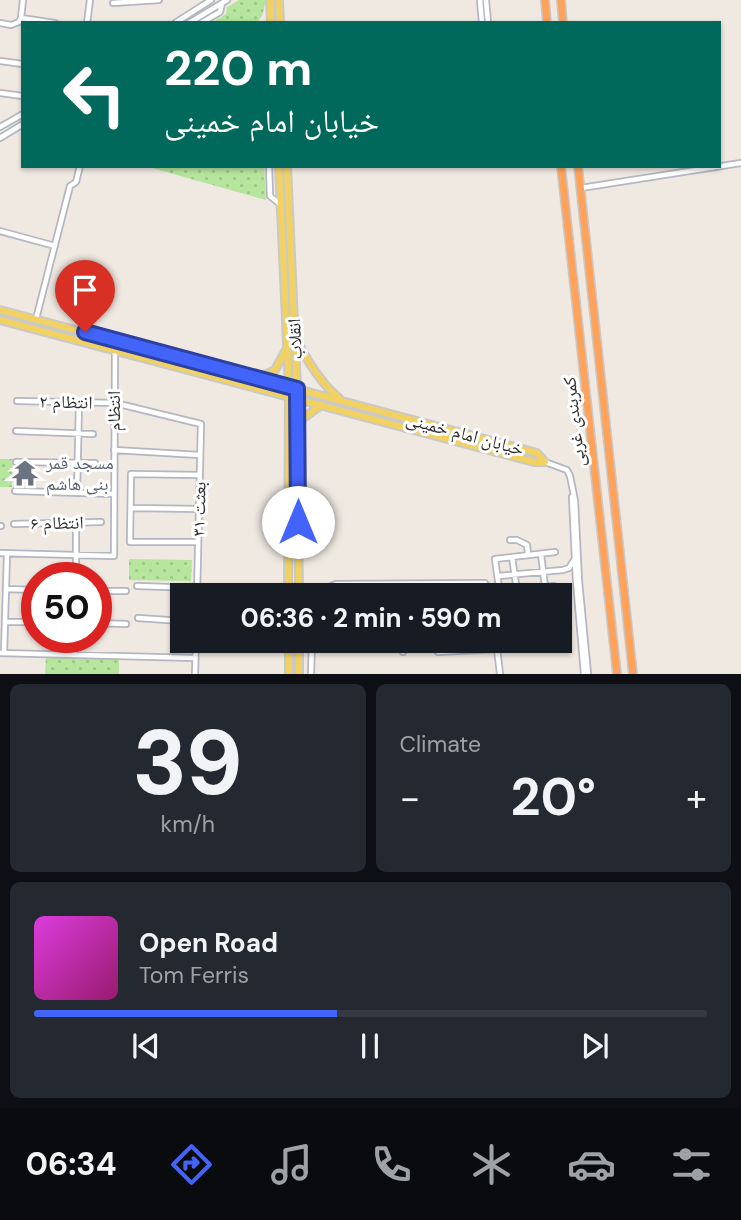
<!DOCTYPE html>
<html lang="en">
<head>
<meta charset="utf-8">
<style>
  :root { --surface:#171b24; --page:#242831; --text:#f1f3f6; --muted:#9ea1a6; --line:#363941; --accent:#4264fb }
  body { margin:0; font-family:"DM Sans","Noto Naskh Arabic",sans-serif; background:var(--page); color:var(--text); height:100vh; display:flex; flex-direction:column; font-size:26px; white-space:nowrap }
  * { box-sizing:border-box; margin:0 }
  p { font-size:23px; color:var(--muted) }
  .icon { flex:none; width:38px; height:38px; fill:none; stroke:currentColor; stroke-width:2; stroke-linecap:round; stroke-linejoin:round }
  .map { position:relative; height:674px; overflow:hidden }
  .details { display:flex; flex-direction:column; gap:10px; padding:10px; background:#0d0f14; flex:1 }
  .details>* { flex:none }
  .top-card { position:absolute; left:21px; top:21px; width:700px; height:147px; border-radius:0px; box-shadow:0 2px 5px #0004; background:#00695c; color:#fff; overflow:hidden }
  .speed { position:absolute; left:21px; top:562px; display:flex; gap:14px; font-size:35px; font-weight:700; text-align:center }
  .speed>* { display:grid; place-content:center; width:91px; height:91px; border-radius:50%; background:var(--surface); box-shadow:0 2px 5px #0004; line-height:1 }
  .speed .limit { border:10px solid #d22; background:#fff; color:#111 }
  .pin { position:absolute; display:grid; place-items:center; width:60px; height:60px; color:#fff; margin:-72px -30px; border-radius:50% 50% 50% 0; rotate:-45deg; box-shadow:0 0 7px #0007 }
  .pin .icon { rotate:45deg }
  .me { position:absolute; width:77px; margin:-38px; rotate:0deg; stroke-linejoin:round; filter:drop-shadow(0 0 5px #0008) }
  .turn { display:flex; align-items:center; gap:24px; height:147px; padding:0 28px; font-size:32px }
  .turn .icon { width:91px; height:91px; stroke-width:2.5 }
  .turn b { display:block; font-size:49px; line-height:60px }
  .big { font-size:52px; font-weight:700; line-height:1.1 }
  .details .card { flex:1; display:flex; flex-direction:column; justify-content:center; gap:10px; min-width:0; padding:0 24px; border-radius:10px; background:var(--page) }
  .details .dial { align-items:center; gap:0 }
  .dial b { font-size:91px; line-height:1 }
  .song { display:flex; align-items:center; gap:21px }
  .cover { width:84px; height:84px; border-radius:10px; background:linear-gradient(135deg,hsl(300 70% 55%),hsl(320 70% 35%)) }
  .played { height:7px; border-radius:4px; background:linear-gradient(90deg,var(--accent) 45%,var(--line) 45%) }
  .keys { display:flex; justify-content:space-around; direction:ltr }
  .heat { display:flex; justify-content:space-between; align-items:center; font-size:38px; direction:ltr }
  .details .tiles { flex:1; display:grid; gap:10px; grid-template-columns:1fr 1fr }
  .card:last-child { grid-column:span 2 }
  .trip { position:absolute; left:170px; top:583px; width:402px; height:70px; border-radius:0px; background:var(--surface); box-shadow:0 2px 5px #0004; font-weight:700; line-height:70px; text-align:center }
  .tabs { display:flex; height:112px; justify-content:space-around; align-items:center; background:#090b0e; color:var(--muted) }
  .tabs .icon { width:49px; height:49px }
  .tabs .selected { color:var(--accent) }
  .tabs b { font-size:32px; color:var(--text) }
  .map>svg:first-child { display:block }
</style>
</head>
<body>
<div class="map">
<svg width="741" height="674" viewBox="0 0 741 674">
  <defs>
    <pattern id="park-dots" width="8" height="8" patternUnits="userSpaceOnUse" patternTransform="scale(1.75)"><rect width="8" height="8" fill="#b6e59e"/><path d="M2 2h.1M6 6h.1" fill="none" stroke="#9dc588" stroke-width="1.8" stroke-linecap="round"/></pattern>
  </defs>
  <rect width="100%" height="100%" fill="#efe9e1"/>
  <!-- park -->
  <path fill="url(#park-dots)" d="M239,0H266L262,16L257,23H211L226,14L227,7Z
    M145,166H264L266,200Z
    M0,459H13L12,487H0Z
    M129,559L192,560L191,581L129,580Z
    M46,657L119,658V674H45Z"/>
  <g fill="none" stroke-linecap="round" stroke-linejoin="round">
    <!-- minor casing -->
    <g stroke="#b4b7c1" stroke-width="8">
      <path id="minor" d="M480,0L482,23
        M486,0L488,23
        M113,3L159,0
        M21,18L55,23
        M21,18L23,0
        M0,23L11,25L19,22L21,18
        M87,23L90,0
        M175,23L211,0
        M189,23L227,0
        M201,23L220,12L222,3
        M0,61L23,64
        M0,93L23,96
        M0,127L23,114
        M0,138L23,124
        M269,166L270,196L281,205
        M581,188L741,163
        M0,231L55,246
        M36,319L70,186L76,182L80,166
        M17,401L115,403L201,424L197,595
        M16,431L93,434
        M114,450L200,455
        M16,462L95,463
        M545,462L567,470L570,476L575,501L579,581L588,674
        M15,491L114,494
        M77,493L79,403
        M572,497L576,581L584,674
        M131,508L199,509
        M14,524L101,522
        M0,526H1
        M510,540H517L527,545L528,555
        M198,542H130L131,474L200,475
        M0,553L114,556L115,349
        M541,554L545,587
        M512,557L517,591
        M498,576L563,570L569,568L574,560
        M76,578V522
        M400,584L401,595
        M137,586L197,588
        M6,589L37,590
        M96,591H126
        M506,592L554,586
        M317,595L324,589L336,584L485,583L490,595
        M500,595L495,559L555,552
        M138,618L182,621
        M5,622H37
        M96,623L126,624
        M403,640V652
        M496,640L500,674
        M438,652L497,649
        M0,653L195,658
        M4,653L7,554
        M74,655L75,637
        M195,674L196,640
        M311,674L312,640"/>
    </g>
    <!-- major casing -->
    <g stroke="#c9c9c9" stroke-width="10">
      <path id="major" d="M270,0L271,23
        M279,0L280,23
        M279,166L289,387L288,595
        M287,166L297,389L299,595
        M0,310L537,453L545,462
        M0,320L534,462H545
        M297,339C304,357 324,387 339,398
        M258,378L275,370L286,350
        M297,423L321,405
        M289,640V674
        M299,640V674"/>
    </g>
    <!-- highway casing -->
    <g stroke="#c9c9c9" stroke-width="10">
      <path id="highway" d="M545,0L547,23
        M561,0L563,23
        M561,166L617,674
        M578,166L633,674"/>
    </g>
    <!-- minor -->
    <use href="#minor" stroke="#fff" stroke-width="4.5"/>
    <!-- major -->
    <use href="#major" stroke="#f2d163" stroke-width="6"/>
    <!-- highway -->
    <use href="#highway" stroke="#ffa35c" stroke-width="7"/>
  </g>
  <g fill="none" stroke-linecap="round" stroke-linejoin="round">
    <!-- route casing -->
    <g stroke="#2b41a3" stroke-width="18">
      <path id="route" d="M85,332L297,389L298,522"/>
    </g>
    <!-- route -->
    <use href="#route" stroke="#4264fb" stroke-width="12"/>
  </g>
  <!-- icons -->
  <defs>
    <g id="temple-bare" transform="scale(2.1)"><path d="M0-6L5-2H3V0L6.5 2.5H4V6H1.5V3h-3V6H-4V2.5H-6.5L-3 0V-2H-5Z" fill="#6b7280" stroke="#fff" stroke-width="2.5" paint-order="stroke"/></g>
  </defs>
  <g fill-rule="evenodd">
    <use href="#temple-bare" x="25" y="473"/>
  </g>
  <g text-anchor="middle" stroke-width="6" stroke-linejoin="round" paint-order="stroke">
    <!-- street labels -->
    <g font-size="18" fill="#2e2e2e" stroke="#fff">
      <text transform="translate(295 339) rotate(-93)" y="6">انقلاب</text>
      <text transform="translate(66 402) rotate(1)" y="6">انتظام ۲</text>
      <text transform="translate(114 411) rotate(-90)" y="6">انتظام</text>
      <text transform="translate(574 422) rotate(-96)" y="6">کمربندی غربی</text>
      <text transform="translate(465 434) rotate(15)" y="6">خیابان امام خمینی</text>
      <text transform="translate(199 509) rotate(-89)" y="6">بعثت ۳۱</text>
      <text transform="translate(57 523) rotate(-1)" y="6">انتظام ۶</text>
    </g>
    <!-- worship labels -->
    <g font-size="18" fill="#5b616d" stroke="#fff" text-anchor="start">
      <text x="46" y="469">مسجد قمر<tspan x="46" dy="21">بنی هاشم</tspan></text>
    </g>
  </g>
</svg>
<div class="speed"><div class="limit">50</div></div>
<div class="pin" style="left:85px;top:332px;background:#d93025"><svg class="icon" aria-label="arrive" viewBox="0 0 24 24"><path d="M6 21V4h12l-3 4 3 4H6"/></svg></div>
<svg class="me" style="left:298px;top:522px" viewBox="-20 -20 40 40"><circle r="19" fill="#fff"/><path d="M0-13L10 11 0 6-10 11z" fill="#4264fb"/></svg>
<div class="trip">06:36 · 2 min · 590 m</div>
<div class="top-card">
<div class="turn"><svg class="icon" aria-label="left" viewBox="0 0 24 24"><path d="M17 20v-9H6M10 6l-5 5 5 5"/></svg><div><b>220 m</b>خیابان امام خمینی</div></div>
</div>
</div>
<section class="details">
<div class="tiles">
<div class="card dial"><b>39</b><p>km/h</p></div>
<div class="card"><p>Climate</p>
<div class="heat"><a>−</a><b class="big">20°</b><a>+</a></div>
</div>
<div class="card">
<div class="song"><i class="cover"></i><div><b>Open Road</b><p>Tom Ferris</p></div></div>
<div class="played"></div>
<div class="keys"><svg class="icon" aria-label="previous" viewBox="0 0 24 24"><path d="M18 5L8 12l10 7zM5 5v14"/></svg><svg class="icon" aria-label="pause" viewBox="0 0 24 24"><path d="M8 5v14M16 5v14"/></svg><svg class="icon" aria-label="next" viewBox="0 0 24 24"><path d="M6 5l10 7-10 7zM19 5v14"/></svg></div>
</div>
</div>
</section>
<nav class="tabs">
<b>06:34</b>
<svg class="icon selected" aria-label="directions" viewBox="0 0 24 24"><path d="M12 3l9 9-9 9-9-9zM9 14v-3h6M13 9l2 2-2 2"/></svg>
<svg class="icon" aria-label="music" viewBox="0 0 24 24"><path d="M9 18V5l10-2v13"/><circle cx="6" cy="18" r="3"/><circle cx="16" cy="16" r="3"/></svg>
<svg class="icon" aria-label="phone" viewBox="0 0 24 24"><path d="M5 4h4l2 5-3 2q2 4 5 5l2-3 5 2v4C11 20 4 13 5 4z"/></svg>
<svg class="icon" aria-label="climate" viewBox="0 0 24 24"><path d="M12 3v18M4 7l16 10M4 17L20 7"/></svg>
<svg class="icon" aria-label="car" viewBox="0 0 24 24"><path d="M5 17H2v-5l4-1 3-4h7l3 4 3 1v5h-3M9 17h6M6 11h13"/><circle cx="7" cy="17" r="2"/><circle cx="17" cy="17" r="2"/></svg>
<svg class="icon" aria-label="filters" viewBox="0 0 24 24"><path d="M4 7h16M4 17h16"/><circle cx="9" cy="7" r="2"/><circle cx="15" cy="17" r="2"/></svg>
</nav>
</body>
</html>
